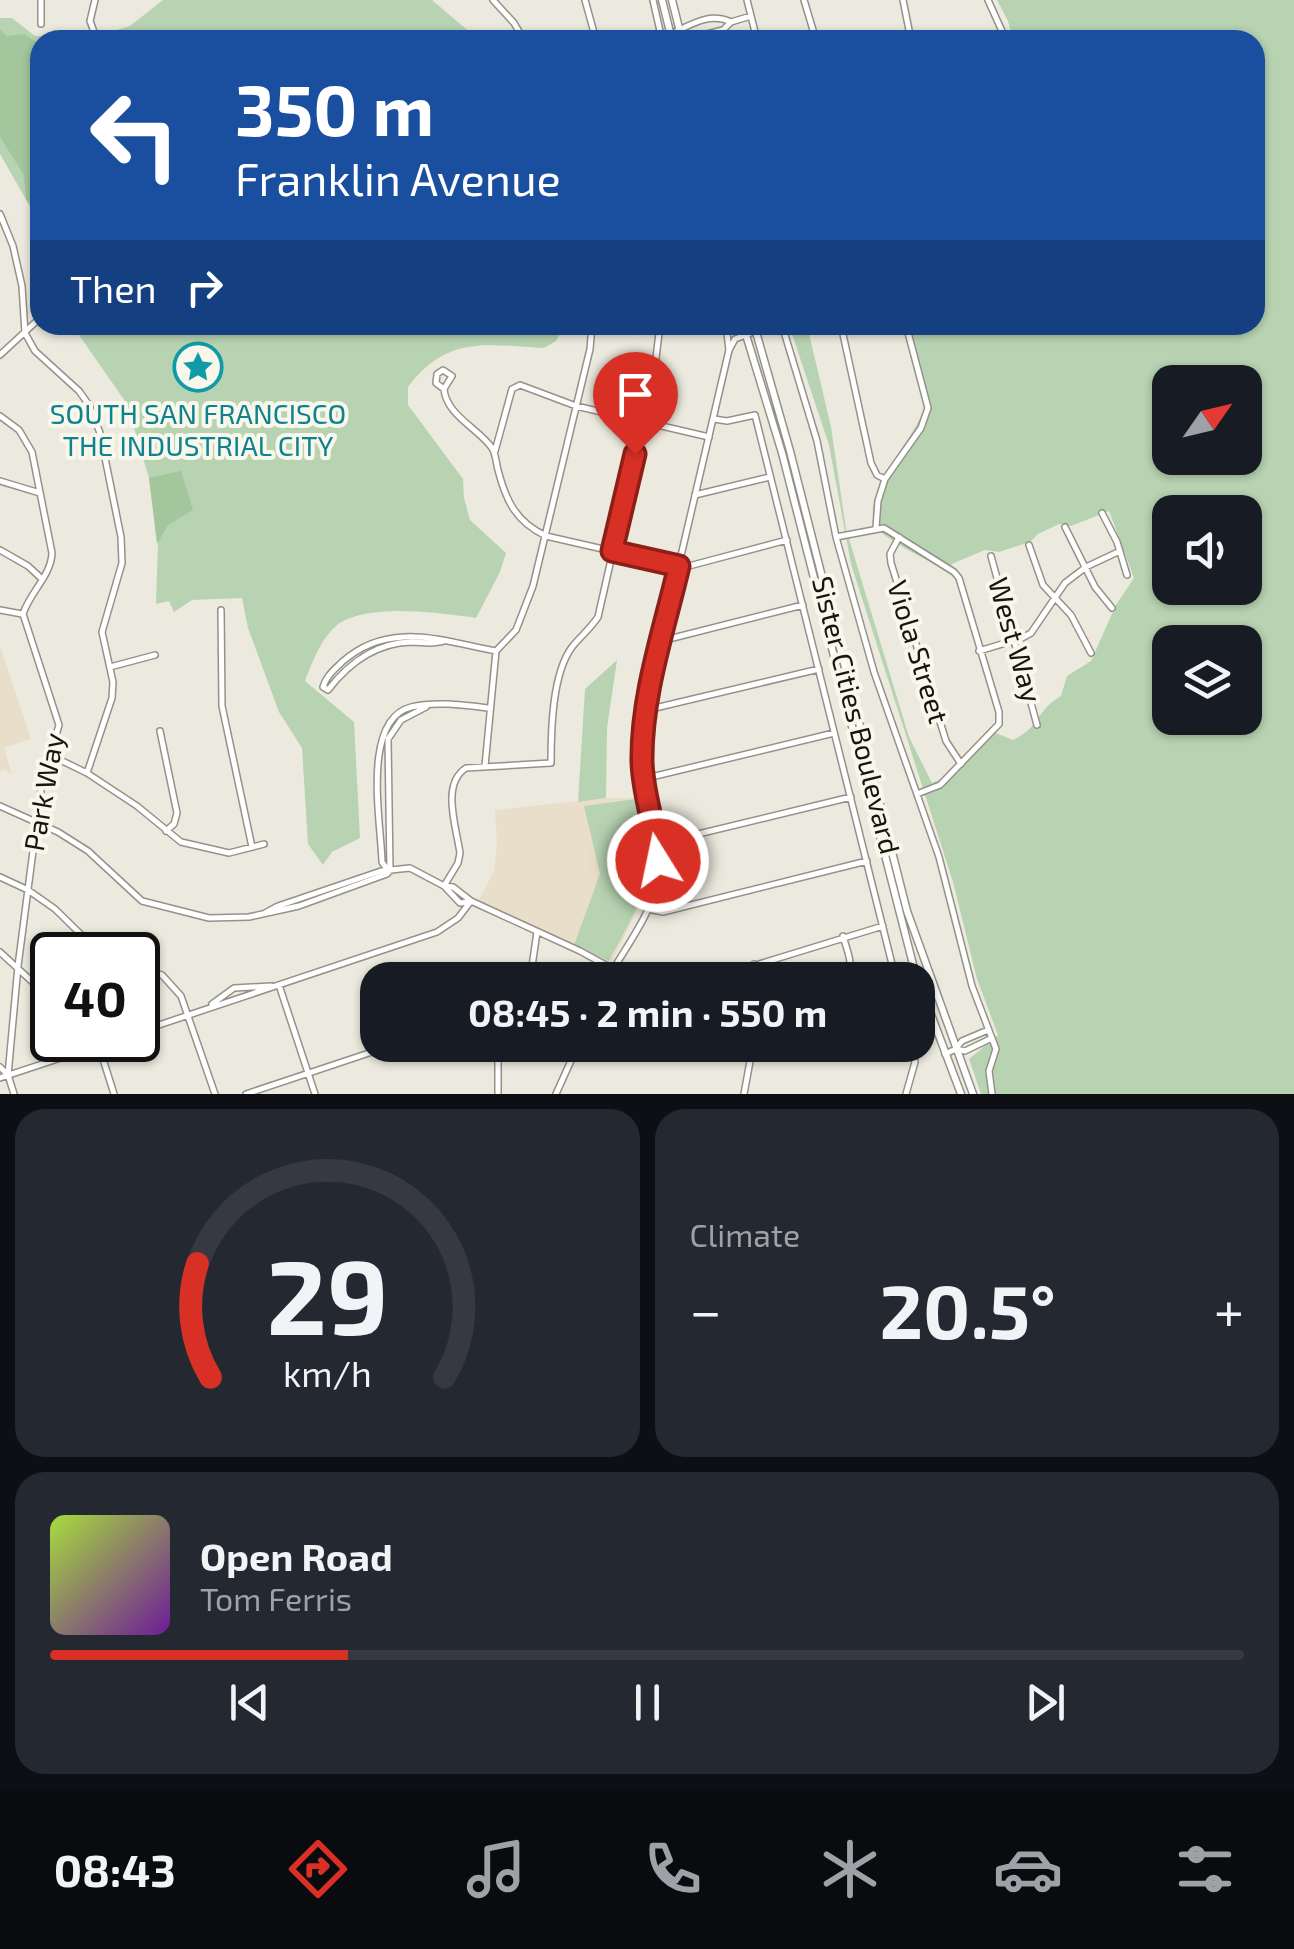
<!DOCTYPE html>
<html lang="en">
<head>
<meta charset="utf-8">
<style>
  :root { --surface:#171b24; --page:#242831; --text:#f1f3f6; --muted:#9ea1a6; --line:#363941; --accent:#d93025 }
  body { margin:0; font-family:"Exo 2",sans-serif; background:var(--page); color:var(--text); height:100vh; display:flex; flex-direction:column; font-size:38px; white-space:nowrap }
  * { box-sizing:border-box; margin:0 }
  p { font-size:32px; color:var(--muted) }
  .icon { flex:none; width:55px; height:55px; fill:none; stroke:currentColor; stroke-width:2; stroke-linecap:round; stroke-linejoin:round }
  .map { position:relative; height:1094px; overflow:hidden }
  .drawer { display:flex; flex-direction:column; gap:15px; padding:15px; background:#0d0f14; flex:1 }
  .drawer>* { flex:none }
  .hud { position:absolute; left:30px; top:30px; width:1235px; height:305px; border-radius:30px; box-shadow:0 2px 8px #0004; background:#1a4fa0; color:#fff; overflow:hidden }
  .needle { width:65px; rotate:56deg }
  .fabs { position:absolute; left:1152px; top:365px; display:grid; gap:20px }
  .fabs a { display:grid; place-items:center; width:110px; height:110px; border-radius:20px; background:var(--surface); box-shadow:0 2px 8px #0004; font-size:50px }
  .speed { position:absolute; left:30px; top:932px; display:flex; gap:20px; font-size:50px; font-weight:700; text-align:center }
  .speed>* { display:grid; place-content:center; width:130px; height:130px; border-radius:50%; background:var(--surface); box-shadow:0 2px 8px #0004; line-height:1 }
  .speed .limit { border:5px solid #111; border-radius:15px; background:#fff; color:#111 }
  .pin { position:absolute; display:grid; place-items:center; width:85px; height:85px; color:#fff; margin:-102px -42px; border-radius:50% 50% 50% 0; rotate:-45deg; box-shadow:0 0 10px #0007 }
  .pin .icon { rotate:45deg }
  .me { position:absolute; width:110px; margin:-55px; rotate:350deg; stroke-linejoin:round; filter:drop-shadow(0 0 8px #0008) }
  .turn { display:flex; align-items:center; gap:35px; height:210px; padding:0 40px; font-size:45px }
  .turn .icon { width:130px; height:130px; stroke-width:2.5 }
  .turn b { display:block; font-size:70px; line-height:85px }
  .then { display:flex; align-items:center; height:95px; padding:0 40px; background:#0003; gap:20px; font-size:38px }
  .big { font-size:75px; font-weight:700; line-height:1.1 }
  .drawer .tile { flex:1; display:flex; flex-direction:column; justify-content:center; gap:15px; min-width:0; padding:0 35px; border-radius:30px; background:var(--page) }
  .drawer .dial { align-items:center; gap:0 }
  .dial svg { height:260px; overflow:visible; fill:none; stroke:var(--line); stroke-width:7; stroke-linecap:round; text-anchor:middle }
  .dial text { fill:var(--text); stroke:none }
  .song { display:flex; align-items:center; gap:30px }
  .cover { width:120px; height:120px; border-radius:15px; background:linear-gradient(135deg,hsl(80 70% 55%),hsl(280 70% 35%)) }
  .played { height:10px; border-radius:5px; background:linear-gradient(90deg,var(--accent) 25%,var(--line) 25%) }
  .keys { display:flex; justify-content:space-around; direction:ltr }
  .heat { display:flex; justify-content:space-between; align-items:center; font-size:55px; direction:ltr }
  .drawer .tiles { flex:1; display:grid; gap:15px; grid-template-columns:1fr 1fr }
  .tile:last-child { grid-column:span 2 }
  .trip { position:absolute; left:360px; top:962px; width:575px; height:100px; border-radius:30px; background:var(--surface); box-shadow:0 2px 8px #0004; font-weight:700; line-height:100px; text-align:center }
  .tabs { display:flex; height:160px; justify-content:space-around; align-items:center; background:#090b0e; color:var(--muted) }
  .tabs .icon { width:70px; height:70px }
  .tabs .active { color:var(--accent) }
  .tabs b { font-size:45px; color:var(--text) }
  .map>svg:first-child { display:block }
</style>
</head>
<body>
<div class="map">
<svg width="1294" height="1094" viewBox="0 0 1294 1094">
  <rect width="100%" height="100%" fill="#eceade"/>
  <!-- education -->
  <path fill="#e9deca" d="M0,646L31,739L4,748L12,774L2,769L0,773Z
    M606,798H639L651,860L646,888L634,918L611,963L479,900L494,871L497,844L495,810Z"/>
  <!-- green -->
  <path fill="#b7d3b2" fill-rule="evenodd" d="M163,0H432L479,40H112L113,31L130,26Z
    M997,0H1294V1094H981L969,1059L998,1035L977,979L953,882L851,564L829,445L789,325H807L831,427L846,529L909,737L932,783L942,779L988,730L1013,740C1043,725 1035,711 1061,696L1067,676L1091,661L1116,605L1134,578L1109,511L1071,526L1059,524L1038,534L1030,542L999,552L985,550L954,563L944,570C925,558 901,548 883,534C847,505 917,438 924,408L902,325H1255V40H1013L1008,21ZM1170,382H1245V458H1170ZM1170,512H1245V588H1170ZM1170,642H1245V718H1170Z
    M0,18H12L35,36L70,37L72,40H40V224L0,154Z
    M72,325H565L556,341L544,348C486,345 447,335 408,387V405L463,479L464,498L470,520L506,553L500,572L476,618C440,613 366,602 336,626C321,639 312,662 305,681L354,722L360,838L332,852L323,865L308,844L302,748L279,712L248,628L242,598L192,600L174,612L169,601L156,604L158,542L149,478L127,404Z
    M617,660L607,728L606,798L578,802L585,689Z
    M636,799C654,880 648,890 609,961L574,945L600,874L584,806Z"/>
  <!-- forest -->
  <path fill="#a3c69d" d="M0,29L7,36L24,34L40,45V218L26,199L24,175L0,137Z
    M181,471L193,510L168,525L157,544L149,478Z"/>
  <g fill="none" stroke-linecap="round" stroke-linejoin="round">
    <!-- minor casing -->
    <g stroke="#949288" stroke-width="8">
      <path id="minor" d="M41,0V24
        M95,0L90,21L97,40
        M493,0L514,23L524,40
        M585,0L596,40
        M653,0L660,31L659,40
        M747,0L757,40
        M804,0L816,40
        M903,0L911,40
        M988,0L1006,40
        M655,40C680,34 703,9 731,22
        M683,40L723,30L731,22L751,16
        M0,214L13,246L22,286L25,333L35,351L79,391L89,405L100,433L121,537L122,563L102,632L113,682L112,698L87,773
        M726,325L729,350
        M782,325L817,441L836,537L874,672L939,857L972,986L996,1049L989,1071L992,1094
        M841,325L871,463L877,475L885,479
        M0,355L40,318
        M444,389L452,376L443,370L437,374L436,383L444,389C446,415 479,429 492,448C496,454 496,463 498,470C506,501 516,522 546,536L664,563L689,566L787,540
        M0,416L19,430L32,452L52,553C51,576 30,592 23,614L59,725L42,782L18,966L8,1075
        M714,419L727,421L755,415L896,980
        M495,451L512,389L520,385L576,406L709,437
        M0,481L40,493
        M695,495L770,477
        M1102,513L1117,542L1127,575
        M876,527L878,501L885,479L921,428L928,408L906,325
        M1065,527L1095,587L1112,608
        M836,537L884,528L954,572L959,578L999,712V724L940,785L917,794
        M899,537L890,554L891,563L946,741L961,764
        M1029,545L1043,585L1071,615L1091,653
        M0,550L28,566L42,579
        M991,556L1037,725
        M0,610L22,614
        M221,610L222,706L252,847
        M444,641C432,645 423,642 411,642C376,643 348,664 328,690L323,687C326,676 334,670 342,662C389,620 442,641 496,651
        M661,641L803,605
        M979,651L1022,638L1031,633L1065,583L1086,567L1120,551
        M110,667L155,655
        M647,707L655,708L819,669
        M160,731L177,813L174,824L166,831
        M50,755L87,773L137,806L181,842L229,853L264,844
        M485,766L496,651L516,630L533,586L590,349L592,325
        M643,779L834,733
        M0,806L58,832L88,851L142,901L209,918L249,917L299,906L387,874
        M657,844L851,797
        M390,871L388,739L401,720L426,707
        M389,872L382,862C381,822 361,720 411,707C434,701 464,705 488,708
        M0,877L28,890L55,909L102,955
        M444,886L458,863L460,853C456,826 441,784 466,768L551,763C551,731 552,674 572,647C580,637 590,629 598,617L655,366L660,325
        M444,886L460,903L469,902
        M648,909L663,912L867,861
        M265,913L278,906L381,871L410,868L444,886L453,887L471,901L580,951L613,969L663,980
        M0,952L52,1000
        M754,964L759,980
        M138,968L162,975L181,996L215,1094
        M530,980L537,932
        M707,980L883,926
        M843,980C857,970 847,951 843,936
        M279,985L315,1094
        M212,1004L234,988L271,986
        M138,1032L437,932L458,918L471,901
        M97,1040L114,1094
        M957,1047L962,1041L988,1030
        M945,1054L956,1049L965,1051L992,1038
        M0,1067L8,1075L14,1094
        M0,1078L115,1040
        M246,1094L393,1045
        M498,1094V1045
        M744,1094L753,1045
        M906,1094L915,1062L913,1045"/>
    </g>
    <!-- tertiary casing -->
    <g stroke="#949288" stroke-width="8">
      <path id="tertiary" d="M607,980C624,949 650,917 657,883C662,853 651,826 646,798C639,764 643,730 648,697L729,350L735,339L756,331
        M556,1094L578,1045"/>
    </g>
    <!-- secondary casing -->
    <g stroke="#949288" stroke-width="9">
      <path id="secondary" d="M662,0L672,40
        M672,0L682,40
        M743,325L782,453L917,980
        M754,325L790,451L907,911L973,1094
        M918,980L961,1094"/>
    </g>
    <!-- minor -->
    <use href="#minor" stroke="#fff" stroke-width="5"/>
    <!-- tertiary -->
    <use href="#tertiary" stroke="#fff" stroke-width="5"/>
    <!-- secondary -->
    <use href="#secondary" stroke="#fff" stroke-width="6"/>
  </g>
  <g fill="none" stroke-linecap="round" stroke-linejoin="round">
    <!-- route casing -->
    <g stroke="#8d1f18" stroke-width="25">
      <path id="route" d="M635,454L612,551L679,566C664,630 641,696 642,762C643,796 656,827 658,861"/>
    </g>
    <!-- route -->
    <use href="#route" stroke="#d93025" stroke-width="18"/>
  </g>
  <!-- icons -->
  <defs>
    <g id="sight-ring" transform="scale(2.5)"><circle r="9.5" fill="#f9f7eb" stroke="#0f9aa8" stroke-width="1.5"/><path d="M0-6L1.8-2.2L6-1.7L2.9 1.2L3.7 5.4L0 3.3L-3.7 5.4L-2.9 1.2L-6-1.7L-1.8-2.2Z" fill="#0f9aa8"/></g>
  </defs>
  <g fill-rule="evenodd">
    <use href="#sight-ring" x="198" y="367"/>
  </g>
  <g text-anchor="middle" stroke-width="8" stroke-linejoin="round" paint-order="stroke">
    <!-- culture labels -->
    <g font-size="28" fill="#0d838f" stroke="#f9f7eb">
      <text x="198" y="424">SOUTH SAN FRANCISCO<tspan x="198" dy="32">THE INDUSTRIAL CITY</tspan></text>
    </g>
    <!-- street labels -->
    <g font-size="28" fill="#151511" stroke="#f9f7eb">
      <text transform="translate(1015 640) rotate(74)" y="10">West Way</text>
      <text transform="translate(918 652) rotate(73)" y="10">Viola Street</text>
      <text transform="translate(856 715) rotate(76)" y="10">Sister Cities Boulevard</text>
      <text transform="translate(44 792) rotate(-80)" y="10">Park Way</text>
    </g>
  </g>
</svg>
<div class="fabs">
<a><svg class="needle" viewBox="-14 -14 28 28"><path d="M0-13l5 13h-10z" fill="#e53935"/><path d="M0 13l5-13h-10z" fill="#9ea1a6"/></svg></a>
<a><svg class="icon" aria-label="sound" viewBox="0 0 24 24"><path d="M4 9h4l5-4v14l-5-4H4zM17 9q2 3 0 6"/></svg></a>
<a><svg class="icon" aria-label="layers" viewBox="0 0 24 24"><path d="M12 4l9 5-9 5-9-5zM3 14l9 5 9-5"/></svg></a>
</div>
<div class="speed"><div class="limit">40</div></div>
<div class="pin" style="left:635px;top:454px;background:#d93025"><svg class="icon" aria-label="arrive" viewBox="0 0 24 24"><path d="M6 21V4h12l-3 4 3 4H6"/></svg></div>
<svg class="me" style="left:658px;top:861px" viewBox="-20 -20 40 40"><circle r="17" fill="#d93025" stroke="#fff" stroke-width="3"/><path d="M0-11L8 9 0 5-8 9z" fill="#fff"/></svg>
<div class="trip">08:45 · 2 min · 550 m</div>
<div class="hud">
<div class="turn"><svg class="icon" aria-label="left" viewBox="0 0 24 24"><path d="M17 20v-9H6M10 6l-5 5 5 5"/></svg><div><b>350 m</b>Franklin Avenue</div></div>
<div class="then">Then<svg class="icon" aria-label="right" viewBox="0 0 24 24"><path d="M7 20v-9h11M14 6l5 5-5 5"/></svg></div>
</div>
</div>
<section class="drawer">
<div class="tiles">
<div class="tile dial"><svg viewBox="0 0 100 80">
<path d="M14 69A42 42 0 1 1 86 69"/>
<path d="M14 69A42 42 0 0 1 10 34" stroke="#d93025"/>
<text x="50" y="56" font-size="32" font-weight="700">29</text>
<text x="50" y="72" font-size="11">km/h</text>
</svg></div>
<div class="tile"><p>Climate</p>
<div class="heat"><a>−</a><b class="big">20.5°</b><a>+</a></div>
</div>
<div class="tile">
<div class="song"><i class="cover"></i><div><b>Open Road</b><p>Tom Ferris</p></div></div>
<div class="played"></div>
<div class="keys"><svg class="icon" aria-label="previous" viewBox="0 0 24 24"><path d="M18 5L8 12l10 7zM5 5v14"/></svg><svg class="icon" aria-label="pause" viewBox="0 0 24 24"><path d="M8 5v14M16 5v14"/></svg><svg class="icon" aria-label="next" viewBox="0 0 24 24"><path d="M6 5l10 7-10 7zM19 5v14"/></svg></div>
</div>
</div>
</section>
<nav class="tabs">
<b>08:43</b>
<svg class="icon active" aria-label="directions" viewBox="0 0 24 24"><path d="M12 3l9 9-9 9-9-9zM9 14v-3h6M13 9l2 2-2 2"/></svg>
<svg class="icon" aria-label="music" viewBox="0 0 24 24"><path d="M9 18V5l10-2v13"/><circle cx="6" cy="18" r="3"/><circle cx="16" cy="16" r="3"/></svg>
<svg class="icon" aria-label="phone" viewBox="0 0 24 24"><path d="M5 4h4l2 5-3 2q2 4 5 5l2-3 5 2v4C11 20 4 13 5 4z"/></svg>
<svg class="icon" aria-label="climate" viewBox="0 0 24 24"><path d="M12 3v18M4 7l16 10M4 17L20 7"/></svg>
<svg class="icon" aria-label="car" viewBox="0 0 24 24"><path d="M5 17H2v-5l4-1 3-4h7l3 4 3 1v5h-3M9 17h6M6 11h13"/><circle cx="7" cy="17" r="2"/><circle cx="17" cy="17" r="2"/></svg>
<svg class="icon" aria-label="filters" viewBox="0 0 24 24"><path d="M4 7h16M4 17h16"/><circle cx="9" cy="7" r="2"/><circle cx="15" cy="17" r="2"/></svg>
</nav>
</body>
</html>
